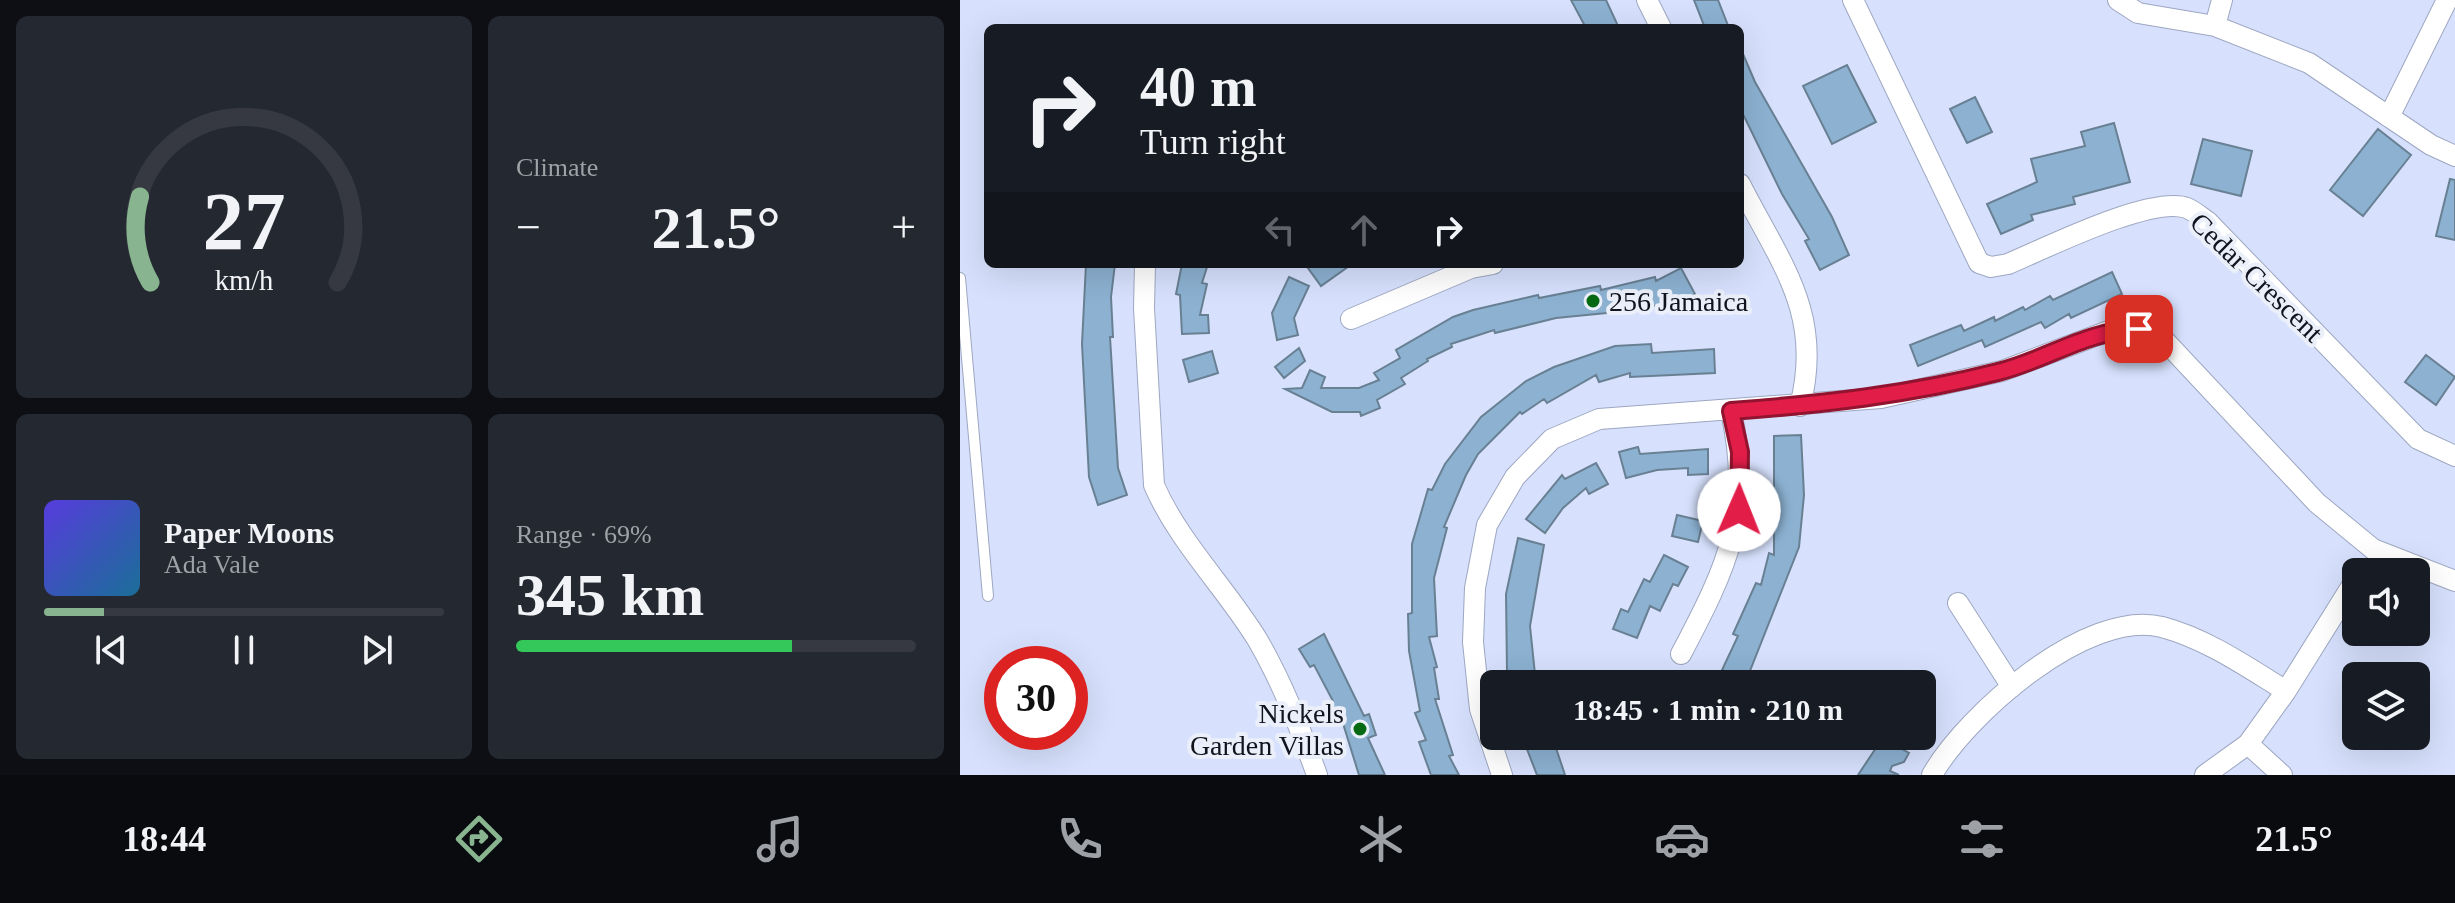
<!DOCTYPE html>
<html lang="en">
<head>
<meta charset="utf-8">
<style>
  :root { --surface:#171b24; --page:#242831; --text:#f1f3f6; --muted:#9ea1a6; --line:#363941; --accent:#88b590 }
  body { margin:0; font-family:Georgia,serif; background:var(--page); color:var(--text); height:100vh; display:flex; flex-direction:column; font-size:30px; white-space:nowrap }
  * { box-sizing:border-box; margin:0 }
  p { font-size:26px; color:var(--muted) }
  .icon { flex:none; width:44px; height:44px; fill:none; stroke:currentColor; stroke-width:2; stroke-linecap:round; stroke-linejoin:round }
  .map { position:relative; flex:1; overflow:hidden }
  .sheet { display:flex; flex-direction:column; gap:16px; padding:16px; background:#0d0f14; width:960px }
  .sheet>* { flex:none }
  .top-card { position:absolute; left:24px; top:24px; width:760px; height:244px; border-radius:12px; box-shadow:0 8px 32px #0002; background:#171b24; color:var(--text); overflow:hidden }
  .controls { position:absolute; left:1382px; top:558px; display:grid; gap:16px }
  .controls a { display:grid; place-items:center; width:88px; height:88px; border-radius:12px; background:var(--surface); box-shadow:0 8px 32px #0002; font-size:40px }
  .speed { position:absolute; left:24px; top:646px; display:flex; gap:16px; font-size:40px; font-weight:700; text-align:center }
  .speed>* { display:grid; place-content:center; width:104px; height:104px; border-radius:50%; background:var(--surface); box-shadow:0 8px 32px #0002; line-height:1 }
  .speed .limit { border:12px solid #d22; background:#fff; color:#111 }
  .pin { position:absolute; display:grid; place-items:center; width:68px; height:68px; color:#fff; margin:-34px; border-radius:16px; box-shadow:0 4px 12px #0006 }
  .me { position:absolute; width:88px; margin:-44px; rotate:1deg; stroke-linejoin:round; filter:drop-shadow(0 0 6px #0008) }
  .turn { display:flex; align-items:center; gap:28px; height:168px; padding:0 24px; font-size:36px }
  .turn .icon { width:104px; height:104px; stroke-width:2.5 }
  .turn b { display:block; font-size:56px; line-height:68px }
  .lanes { display:flex; align-items:center; height:76px; padding:0 24px; background:#0003; justify-content:center; gap:40px; direction:ltr }
  .lanes .off { opacity:.35 }
  .big { font-size:60px; font-weight:700; line-height:1.1 }
  .sheet .tile { flex:1; display:flex; flex-direction:column; justify-content:center; gap:12px; min-width:0; padding:0 28px; border-radius:12px; background:var(--page) }
  .sheet .dial { align-items:center; gap:0 }
  .dial svg { height:208px; overflow:visible; fill:none; stroke:var(--line); stroke-width:7; stroke-linecap:round; text-anchor:middle }
  .dial text { fill:var(--text); stroke:none }
  .song { display:flex; align-items:center; gap:24px }
  .cover { width:96px; height:96px; border-radius:12px; background:linear-gradient(135deg,hsl(250 70% 55%),hsl(200 70% 35%)) }
  .played { height:8px; border-radius:4px; background:linear-gradient(90deg,var(--accent) 15%,var(--line) 15%) }
  .keys { display:flex; justify-content:space-around; direction:ltr }
  .heat { display:flex; justify-content:space-between; align-items:center; font-size:44px; direction:ltr }
  .charge { height:12px; border-radius:6px; background:linear-gradient(90deg,#34c759 69%,var(--line) 0) }
  .sheet .tiles { flex:1; display:grid; gap:16px; grid-template-columns:repeat(2,1fr) }
  .trip { position:absolute; left:520px; top:670px; width:456px; height:80px; border-radius:12px; background:var(--surface); box-shadow:0 8px 32px #0002; font-weight:700; line-height:80px; text-align:center }
  .dock { display:flex; height:128px; justify-content:space-around; align-items:center; background:#090b0e; color:var(--muted) }
  .dock .icon { width:56px; height:56px }
  .dock .current { color:var(--accent) }
  .dock b { font-size:36px; color:var(--text) }
  main { display:flex; flex:1; min-height:0 }
  .map>svg:first-child { display:block }
</style>
</head>
<body>
<main>
<section class="sheet">
<div class="tiles">
<div class="tile dial"><svg viewBox="0 0 100 80">
<path d="M14 69A42 42 0 1 1 86 69"/>
<path d="M14 69A42 42 0 0 1 10 36" stroke="#88b590"/>
<text x="50" y="56" font-size="32" font-weight="700">27</text>
<text x="50" y="72" font-size="11">km/h</text>
</svg></div>
<div class="tile"><p>Climate</p>
<div class="heat"><a>−</a><b class="big">21.5°</b><a>+</a></div>
</div>
<div class="tile">
<div class="song"><i class="cover"></i><div><b>Paper Moons</b><p>Ada Vale</p></div></div>
<div class="played"></div>
<div class="keys"><svg class="icon" aria-label="previous" viewBox="0 0 24 24"><path d="M18 5L8 12l10 7zM5 5v14"/></svg><svg class="icon" aria-label="pause" viewBox="0 0 24 24"><path d="M8 5v14M16 5v14"/></svg><svg class="icon" aria-label="next" viewBox="0 0 24 24"><path d="M6 5l10 7-10 7zM19 5v14"/></svg></div>
</div>
<div class="tile"><p>Range · 69%</p><b class="big">345 km</b><div class="charge"></div></div>
</div>
</section>
<div class="map">
<svg width="1495" height="775" viewBox="0 0 1495 775">
  <rect width="100%" height="100%" fill="#d7e1fd"/>
  <!-- building -->
  <path fill="#8cb1d1" stroke="#698093" stroke-width="2" d="M611,0H646L659,28H626Z
    M734,0H758L769,28H745Z
    M780,47L795,82L872,217L889,255L860,270L845,241L849,239L822,194L780,108Z
    M887,65L916,122L872,144L843,86Z
    M1015,97L1032,132L1007,143L990,109Z
    M1154,123L1170,182L1113,197L1115,204L1071,215L1073,220L1041,234L1027,204L1077,182L1071,159L1125,146L1121,132Z
    M1418,129L1451,155L1403,216L1370,190Z
    M1243,139L1292,151L1281,196L1231,184Z
    M1490,179L1495,180V240L1476,236Z
    M126,264H155L151,297L153,337H150L158,468L167,495L138,505L129,477L122,344Z
    M222,264H248L242,283L247,284L240,315H248L249,333L222,334L220,295L216,294Z
    M345,264H392L361,286Z
    M721,268L735,294L717,304L715,299L685,309L684,304L657,312L596,318L535,333L534,330L491,344L492,347L467,359L468,361L441,378L445,384L417,400L420,408L401,416L400,412H372L325,389L342,388L350,370L365,377L361,388H399L419,380L414,373L440,358L436,350L493,317L513,310L578,295L579,298L640,286L641,290L695,277L696,281Z
    M1152,272L1162,294L1111,318L1109,314L1085,328L1081,322L1025,347L1022,340L958,366L950,345L1001,325L1004,331L1034,317L1035,321L1063,307L1065,310L1090,296L1093,300Z
    M329,277L349,286L334,318L338,335L317,340L312,313Z
    M691,344L692,353L754,349L755,373L670,377V373L639,382L636,375L587,403L584,399L562,414L560,412L518,454L506,475L484,527L487,528L474,578L477,636L469,637L477,667L474,668L479,699H475L493,755L489,756L499,775H471L459,742L466,740L455,713L460,711L449,651L448,614L452,613V544L468,489L472,490L485,464L521,417L566,381L594,367L655,346Z
    M339,348L345,361L324,378L315,367Z
    M252,351L258,373L229,382L223,360Z
    M1466,355L1495,377L1476,405L1445,382Z
    M841,435L844,495L839,547L786,681L762,670L778,636L773,634L796,583L801,585L809,553L814,555V436Z
    M678,447L680,454L748,449V474L728,475V468L697,470L666,478L659,452Z
    M636,463L648,484L629,494L626,488L603,508L585,533L566,519L602,475L605,479Z
    M717,515L743,521L738,542L712,536Z
    M558,538L584,545L570,626L576,684H549L547,672L546,594Z
    M704,555L728,567L718,586L713,584L700,611L690,606L677,638L653,629L661,609L668,612L684,579L690,582Z
    M364,634L404,716L409,714L416,735L408,738L425,775H399L381,717L376,719L369,703L373,701L354,665L350,667L339,649Z
    M571,736H592L605,775H577L563,739Z
    M924,736H955L942,749L949,753L944,762L932,766L930,771L939,775H898Z"/>
  <g fill="none" stroke-linecap="round" stroke-linejoin="round">
    <!-- service casing -->
    <g stroke="#9da7c1" stroke-width="12">
      <path id="service" d="M0,278L28,596"/>
    </g>
    <!-- minor casing -->
    <g stroke="#9da7c1" stroke-width="22">
      <path id="minor" d="M687,0L701,28
        M893,0L1019,263L1031,267L1048,264C1084,249 1191,195 1227,208C1234,211 1241,217 1248,222L1458,439L1495,456
        M1158,0L1178,13L1255,26L1349,63L1471,145L1495,156
        M1255,26L1262,0
        M1429,117L1487,0
        M780,184C820,263 864,313 840,406
        M185,264L184,308L194,485C218,541 265,587 297,639C322,682 340,728 357,775
        M391,319L511,268L533,264
        M998,603L1052,687
        M721,654C768,565 793,513 771,411
        M1288,744L1322,775
        M542,775L520,709L513,642L515,588L527,525L555,477L592,439L639,419L921,398L1042,371L1151,330L1179,329L1206,342L1357,503L1413,549L1495,581
        M972,775C1006,715 1127,608 1202,627C1247,639 1287,667 1326,691
        M1245,775L1288,744L1326,691L1396,579"/>
    </g>
    <!-- service -->
    <use href="#service" stroke="#fff" stroke-width="10"/>
    <!-- minor -->
    <use href="#minor" stroke="#fff" stroke-width="20"/>
  </g>
  <g fill="none" stroke-linecap="round" stroke-linejoin="round">
    <!-- route casing -->
    <g stroke="#92132f" stroke-width="20">
      <path id="route" d="M779,510L780,452L771,411C864,404 947,395 1038,372C1086,360 1128,330 1179,329"/>
    </g>
    <!-- route -->
    <use href="#route" stroke="#e11d48" stroke-width="14"/>
  </g>
  <!-- markers -->
  <g fill="#086913" stroke="#eaeffa" stroke-width="3">
    <circle cx="633" cy="301" r="8"/>
    <circle cx="400" cy="729" r="8"/>
  </g>
  <g text-anchor="middle" stroke-width="8" stroke-linejoin="round" paint-order="stroke">
    <!-- street labels -->
    <g font-size="28" fill="#11141e" stroke="#eaeffa">
      <text transform="translate(1297 277) rotate(44)" y="10">Cedar Crescent</text>
    </g>
    <!-- poi labels -->
    <g font-size="28" fill="#11141e" stroke="#eaeffa" text-anchor="start">
      <text x="649" y="311">256 Jamaica</text>
      <text x="384" y="723" text-anchor="end">Nickels<tspan x="384" dy="32">Garden Villas</tspan></text>
    </g>
  </g>
</svg>
<div class="controls">
<a><svg class="icon" aria-label="sound" viewBox="0 0 24 24"><path d="M4 9h4l5-4v14l-5-4H4zM17 9q2 3 0 6"/></svg></a>
<a><svg class="icon" aria-label="layers" viewBox="0 0 24 24"><path d="M12 4l9 5-9 5-9-5zM3 14l9 5 9-5"/></svg></a>
</div>
<div class="speed"><div class="limit">30</div></div>
<div class="pin" style="left:1179px;top:329px;background:#d93025"><svg class="icon" aria-label="arrive" viewBox="0 0 24 24"><path d="M6 21V4h12l-3 4 3 4H6"/></svg></div>
<svg class="me" style="left:779px;top:510px" viewBox="-20 -20 40 40"><circle r="19" fill="#fff"/><path d="M0-13L10 11 0 6-10 11z" fill="#e11d48"/></svg>
<div class="trip">18:45 · 1 min · 210 m</div>
<div class="top-card">
<div class="turn"><svg class="icon" aria-label="right" viewBox="0 0 24 24"><path d="M7 20v-9h11M14 6l5 5-5 5"/></svg><div><b>40 m</b>Turn right</div></div>
<div class="lanes"><svg class="icon off" aria-label="left" viewBox="0 0 24 24"><path d="M17 20v-9H6M10 6l-5 5 5 5"/></svg><svg class="icon off" aria-label="ahead" viewBox="0 0 24 24"><path d="M12 20V5M6 11l6-6 6 6"/></svg><svg class="icon" aria-label="right" viewBox="0 0 24 24"><path d="M7 20v-9h11M14 6l5 5-5 5"/></svg></div>
</div>
</div>
</main>
<nav class="dock">
<b>18:44</b>
<svg class="icon current" aria-label="directions" viewBox="0 0 24 24"><path d="M12 3l9 9-9 9-9-9zM9 14v-3h6M13 9l2 2-2 2"/></svg>
<svg class="icon" aria-label="music" viewBox="0 0 24 24"><path d="M9 18V5l10-2v13"/><circle cx="6" cy="18" r="3"/><circle cx="16" cy="16" r="3"/></svg>
<svg class="icon" aria-label="phone" viewBox="0 0 24 24"><path d="M5 4h4l2 5-3 2q2 4 5 5l2-3 5 2v4C11 20 4 13 5 4z"/></svg>
<svg class="icon" aria-label="climate" viewBox="0 0 24 24"><path d="M12 3v18M4 7l16 10M4 17L20 7"/></svg>
<svg class="icon" aria-label="car" viewBox="0 0 24 24"><path d="M5 17H2v-5l4-1 3-4h7l3 4 3 1v5h-3M9 17h6M6 11h13"/><circle cx="7" cy="17" r="2"/><circle cx="17" cy="17" r="2"/></svg>
<svg class="icon" aria-label="filters" viewBox="0 0 24 24"><path d="M4 7h16M4 17h16"/><circle cx="9" cy="7" r="2"/><circle cx="15" cy="17" r="2"/></svg>
<b>21.5°</b>
</nav>
</body>
</html>
